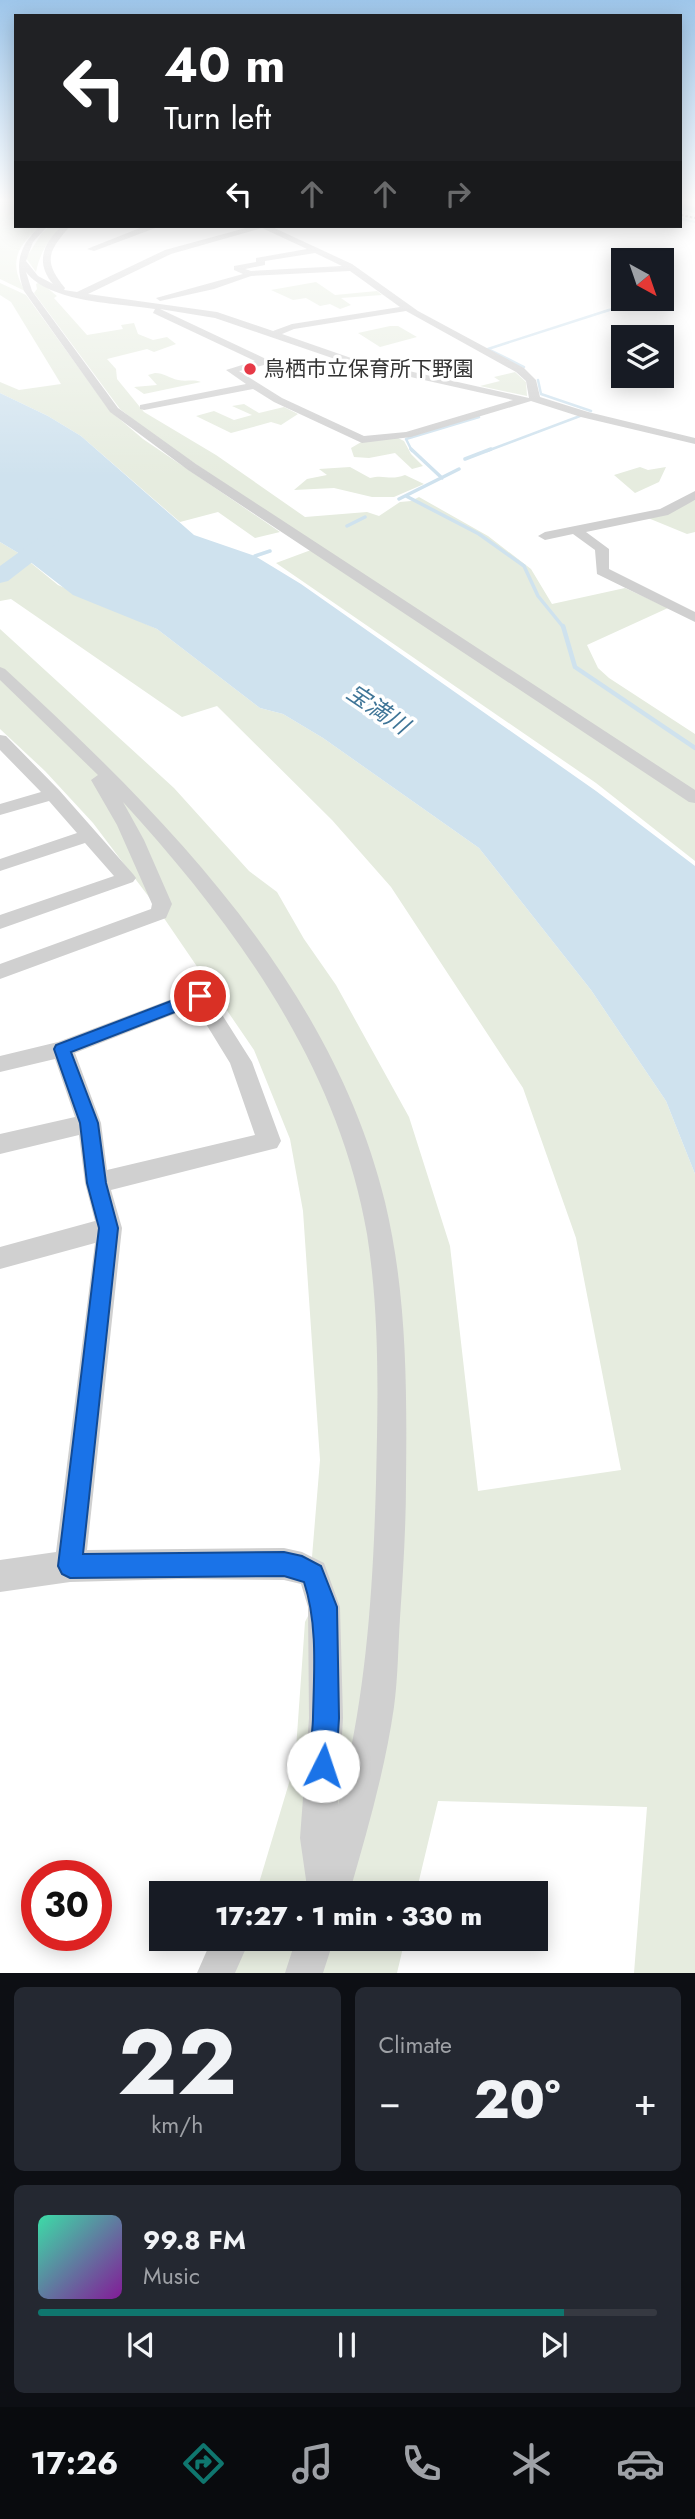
<!DOCTYPE html>
<html lang="en">
<head>
<meta charset="utf-8">
<style>
  :root { --surface:#171b24; --page:#242831; --text:#f1f3f6; --muted:#9ea1a6; --line:#363941; --accent:#0f766e }
  body { margin:0; font-family:Jost,"Noto Sans JP",sans-serif; background:var(--page); color:var(--text); height:100vh; display:flex; flex-direction:column; font-size:26px; white-space:nowrap }
  * { box-sizing:border-box; margin:0 }
  p { font-size:23px; color:var(--muted) }
  .icon { flex:none; width:38px; height:38px; fill:none; stroke:currentColor; stroke-width:2; stroke-linecap:round; stroke-linejoin:round }
  .map { position:relative; height:1973px; overflow:hidden }
  .panel { display:flex; flex-direction:column; gap:14px; padding:14px; background:#0d0f14; flex:1 }
  .panel>* { flex:none }
  .banner { position:absolute; left:14px; top:14px; width:668px; height:214px; border-radius:0px; box-shadow:0 4px 18px #0003; background:#202124; color:#fff; overflow:hidden }
  .needle { width:46px; rotate:140deg }
  .buttons { position:absolute; left:611px; top:248px; display:grid; gap:14px }
  .buttons a { display:grid; place-items:center; width:63px; height:63px; border-radius:0px; background:var(--surface); box-shadow:0 4px 18px #0003; font-size:35px }
  .speed { position:absolute; left:21px; top:1860px; display:flex; gap:14px; font-size:35px; font-weight:700; text-align:center }
  .speed>* { display:grid; place-content:center; width:91px; height:91px; border-radius:50%; background:var(--surface); box-shadow:0 4px 18px #0003; line-height:1 }
  .speed .limit { border:10px solid #d22; background:#fff; color:#111 }
  .pin { position:absolute; display:grid; place-items:center; width:60px; height:60px; color:#fff; margin:-30px; border:4px solid #fff; border-radius:50%; box-shadow:0 2px 7px #0007 }
  .me { position:absolute; width:77px; margin:-38px; rotate:4deg; stroke-linejoin:round; filter:drop-shadow(0 0 5px #0008) }
  .turn { display:flex; align-items:center; gap:24px; height:147px; padding:0 35px; font-size:32px }
  .turn .icon { width:91px; height:91px; stroke-width:2.5 }
  .turn b { display:block; font-size:49px; line-height:60px }
  .lanes { display:flex; align-items:center; height:66px; padding:0 35px; background:#0003; justify-content:center; gap:35px; direction:ltr }
  .lanes .off { opacity:.35 }
  .big { font-size:52px; font-weight:800; line-height:1.1 }
  .panel .tile { flex:1; display:flex; flex-direction:column; justify-content:center; gap:10px; min-width:0; padding:0 24px; border-radius:10px; background:var(--page) }
  .panel .dial { align-items:center; gap:0 }
  .dial b { font-size:91px; line-height:1 }
  .song { display:flex; align-items:center; gap:21px }
  .cover { width:84px; height:84px; border-radius:10px; background:linear-gradient(135deg,hsl(160 70% 55%),hsl(290 70% 35%)) }
  .played { height:7px; border-radius:4px; background:linear-gradient(90deg,var(--accent) 85%,var(--line) 85%) }
  .keys { display:flex; justify-content:space-around; direction:ltr }
  .heat { display:flex; justify-content:space-between; align-items:center; font-size:38px; direction:ltr }
  .panel .tiles { flex:1; display:grid; gap:14px; grid-template-columns:1fr 1fr }
  .tile:last-child { grid-column:span 2 }
  .trip { position:absolute; left:149px; top:1881px; width:399px; height:70px; border-radius:0px; background:var(--surface); box-shadow:0 4px 18px #0003; font-weight:800; line-height:70px; text-align:center }
  .dock { display:flex; height:112px; justify-content:space-around; align-items:center; background:#090b0e; color:var(--muted) }
  .dock .icon { width:49px; height:49px }
  .dock .on { color:var(--accent) }
  .dock b { font-size:32px; color:var(--text) }
  .map>svg:first-child { display:block }
</style>
</head>
<body>
<div class="map">
<svg width="695" height="1973" viewBox="0 0 695 1973">
  <rect width="100%" height="100%" fill="#fff"/>
  <!-- green -->
  <path fill="#e6ecdf" d="M0,201H16V226H41C17,246 8,262 25,291L0,279Z
    M50,226H63C48,239 40,253 36,272L26,258L42,233Z
    M40,282L57,296L54,298L87,335L123,329L121,325L134,323L138,334L153,340L167,337L176,344L154,352L147,349L107,359L116,369L117,379L144,412L216,455L305,517L367,512L379,516L400,502L411,501L419,497L488,536L531,569L552,604L625,588L668,608L587,645L598,668L609,678L695,734V861L596,783L276,563L311,550L328,553L154,436L120,409L34,293L37,289L36,284Z
    M316,282L335,295L377,291L382,295L341,298L351,305L340,309L330,304L320,306L306,298L293,300L271,290Z
    M0,283L26,295L110,411L143,439L280,532L255,538L218,512L180,522L81,436L48,416L0,393V382L19,390L61,384L11,302L0,295Z
    M390,326H398L417,337L380,347L358,333Z
    M515,372L526,382L527,396L480,386L500,381L494,377Z
    M155,373C164,373 169,378 178,380C186,382 193,379 201,382L144,394L134,387L157,385L148,375Z
    M244,404L259,413L284,407L298,414L281,425L271,422L231,433L196,416L214,411L234,420L252,415L232,406Z
    M398,438L404,441L411,454L423,466L412,469L395,453L369,458L354,457L351,448L363,441Z
    M350,467L370,478C385,474 389,481 405,475L424,484L394,497H372L334,488L294,490L307,479L327,475L319,469Z
    M640,467L648,470L666,467L659,482L635,493L614,475Z
    M695,500V532L687,534L648,518L670,512Z
    M0,542L20,554L58,585L157,629L260,708L283,714L323,738L479,848L591,990L666,1101L695,1174V1973H634L647,1807L438,1801L416,1893H256L295,1763L305,1622L327,1578L312,1557L320,1460L303,1211L290,1139L254,1050L155,905L93,823L45,771L0,729V629L174,788L249,871L277,892L304,939L336,985L409,1117L450,1246L478,1491L621,1470L576,1238L523,1088L391,887L332,820L217,706L182,717L11,599L0,601Z
    M242,1939H405L397,1973H227Z"/>
  <!-- water -->
  <path fill="#cfe2ee" d="M0,393L48,416L81,436L194,535L255,556L301,584L596,791L695,866V1174L666,1101L591,990L479,848L323,738L283,714L260,708L157,629L73,595L20,554L0,542Z"/>
  <g fill="none" stroke-linecap="round" stroke-linejoin="round">
    <!-- stream-far3 -->
    <path stroke="#cfe2ee" stroke-width="2" d="M681,219L695,222
      M603,312L642,299"/>
    <!-- stream-far2 -->
    <path stroke="#cfe2ee" stroke-width="2.5" d="M524,367L488,349L609,310
      M538,380L541,394L591,411
      M412,451L406,439L479,417
      M487,451L580,416"/>
    <!-- stream-far1 -->
    <path stroke="#cfe2ee" stroke-width="3.5" d="M411,449L442,478
      M465,459L491,449
      M406,496L479,534L524,566L538,596L564,628
      M399,499L459,469
      M347,526L365,517
      M255,556L270,551"/>
    <!-- stream -->
    <path stroke="#cfe2ee" stroke-width="4.5" d="M563,626L575,667L695,748"/>
    <!-- river -->
    <path fill="#cfe2ee" fill-rule="evenodd" d="M681,204L695,207V213L681,210Z
      M51,518L58,520C63,526 62,537 57,543L8,581L0,583V566L40,537L44,520Z"/>
    <!-- minor -->
    <path fill="#d0d0d0" fill-rule="evenodd" d="M40,226H48L33,242L26,261L38,276L53,284C35,263 43,243 62,226H70C49,251 42,260 65,288L64,290L77,292L165,250L253,226H270L352,264L418,311L524,368L536,380L540,397L588,412L695,438V444L581,417L531,401L411,437L362,443L274,402L253,389L144,410L140,409V405L246,384L226,370L255,361L153,313L155,309C118,303 50,303 26,272L32,291L118,408L196,464L695,790V803L689,802L188,470L110,412L24,291C14,264 19,246 40,226ZM262,228L307,249L256,258V262L234,266V270L243,274L156,298L160,301L214,289L251,276L350,271L400,307L292,324L273,331L217,312L88,294L171,254ZM315,253L342,266L251,271L245,269L265,265V261ZM160,309L215,318L335,359L304,364L266,359ZM406,311L516,372L526,381L529,398L351,358L282,334L294,329ZM347,363H348L513,400L406,432L364,436L282,398L239,371L264,365L304,370Z
      M145,226L158,227L94,251L87,249Z
      M695,491V500L668,515L586,532L609,549V569L695,612V622L597,574L595,550L573,534L545,540L538,536L545,532L660,509Z
      M0,667L5,669C165,816 332,984 385,1202C407,1294 407,1388 406,1482C406,1527 403,1573 400,1618C398,1648 398,1678 394,1707C385,1770 367,1832 349,1894H308L300,1838L309,1718L308,1607L301,1584L284,1580L182,1579L70,1582L0,1592V1560L56,1552L95,1243L0,1269V1247L95,1221L85,1183L79,1135L0,1154V1134L75,1117L55,1059L0,1072V1056L58,1042L193,991L200,988L207,991L252,1062L281,1141L277,1148L269,1150L111,1190L122,1228L87,1550L284,1548L302,1552L324,1563L340,1607L343,1718L338,1805C366,1700 373,1591 376,1483C378,1400 380,1316 367,1234C338,1065 235,925 123,802L144,840L172,904L166,918L0,979V964L151,909L152,904L117,825L91,780L98,775L0,680ZM195,1006L230,1063L255,1135L107,1170L101,1123L75,1053Z
      M0,735L6,736L59,790L133,874L136,878L133,882L0,929V915L114,876L85,843L0,871V859L77,833L49,801L0,815V804L41,792L0,750Z
      M212,1939H250L235,1973H197Z
      M296,1939H334L323,1973H285Z"/>
    <!-- rail -->
    <path stroke="#888" stroke-width="2" stroke-dasharray="2.5 2" stroke-linecap="butt" d="M681,215L695,218"/>
  </g>
  <!-- sky -->
  <linearGradient id="sky" x2="0" y2="1"><stop stop-color="#9ec6ea"/><stop offset="0.42" stop-color="#fff"/><stop offset="1" stop-color="#fff" stop-opacity="0"/></linearGradient>
  <rect width="695" height="477" fill="url(#sky)"/>
  <!-- route -->
  <path fill="#1a73e8" stroke="#114b97" stroke-width="2" d="M200,990L208,996L206,1000L71,1052L98,1123L106,1183L118,1228L83,1554L284,1552L302,1556L321,1566L337,1607L339,1718L336,1766L332,1776L323,1780L314,1776C306,1758 313,1736 313,1717C314,1673 318,1624 304,1582L284,1576L70,1578L62,1574L58,1566L99,1228L87,1183L80,1123L54,1049L56,1045Z"/>
  <!-- markers -->
  <circle fill="#e63946" stroke="#fff" stroke-width="2.5" cx="250" cy="369" r="7"/>
  <g text-anchor="middle" stroke-width="7" stroke-linejoin="round" paint-order="stroke">
    <!-- far-poi labels -->
    <g font-size="21" fill="#333" stroke="#fff" text-anchor="start">
      <text x="264" y="376">鳥栖市立保育所下野園</text>
    </g>
    <!-- far-water labels -->
    <g font-size="23" font-style="italic" fill="#3f7597" stroke="#fff">
      <text transform="translate(378 709) rotate(34)" y="8">宝満川</text>
    </g>
  </g>
</svg>
<div class="buttons">
<a><svg class="needle" viewBox="-14 -14 28 28"><path d="M0-13l5 13h-10z" fill="#e53935"/><path d="M0 13l5-13h-10z" fill="#9ea1a6"/></svg></a>
<a><svg class="icon" aria-label="layers" viewBox="0 0 24 24"><path d="M12 4l9 5-9 5-9-5zM3 14l9 5 9-5"/></svg></a>
</div>
<div class="speed"><div class="limit">30</div></div>
<div class="pin" style="left:200px;top:996px;background:#d93025"><svg class="icon" aria-label="arrive" viewBox="0 0 24 24"><path d="M6 21V4h12l-3 4 3 4H6"/></svg></div>
<svg class="me" style="left:323px;top:1766px" viewBox="-20 -20 40 40"><circle r="19" fill="#fff"/><path d="M0-13L10 11 0 6-10 11z" fill="#1a73e8"/></svg>
<div class="trip">17:27 · 1 min · 330 m</div>
<div class="banner">
<div class="turn"><svg class="icon" aria-label="left" viewBox="0 0 24 24"><path d="M17 20v-9H6M10 6l-5 5 5 5"/></svg><div><b>40 m</b>Turn left</div></div>
<div class="lanes"><svg class="icon" aria-label="left" viewBox="0 0 24 24"><path d="M17 20v-9H6M10 6l-5 5 5 5"/></svg><svg class="icon off" aria-label="ahead" viewBox="0 0 24 24"><path d="M12 20V5M6 11l6-6 6 6"/></svg><svg class="icon off" aria-label="ahead" viewBox="0 0 24 24"><path d="M12 20V5M6 11l6-6 6 6"/></svg><svg class="icon off" aria-label="right" viewBox="0 0 24 24"><path d="M7 20v-9h11M14 6l5 5-5 5"/></svg></div>
</div>
</div>
<section class="panel">
<div class="tiles">
<div class="tile dial"><b>22</b><p>km/h</p></div>
<div class="tile"><p>Climate</p>
<div class="heat"><a>−</a><b class="big">20°</b><a>+</a></div>
</div>
<div class="tile">
<div class="song"><i class="cover"></i><div><b>99.8 FM</b><p>Music</p></div></div>
<div class="played"></div>
<div class="keys"><svg class="icon" aria-label="previous" viewBox="0 0 24 24"><path d="M18 5L8 12l10 7zM5 5v14"/></svg><svg class="icon" aria-label="pause" viewBox="0 0 24 24"><path d="M8 5v14M16 5v14"/></svg><svg class="icon" aria-label="next" viewBox="0 0 24 24"><path d="M6 5l10 7-10 7zM19 5v14"/></svg></div>
</div>
</div>
</section>
<nav class="dock">
<b>17:26</b>
<svg class="icon on" aria-label="directions" viewBox="0 0 24 24"><path d="M12 3l9 9-9 9-9-9zM9 14v-3h6M13 9l2 2-2 2"/></svg>
<svg class="icon" aria-label="music" viewBox="0 0 24 24"><path d="M9 18V5l10-2v13"/><circle cx="6" cy="18" r="3"/><circle cx="16" cy="16" r="3"/></svg>
<svg class="icon" aria-label="phone" viewBox="0 0 24 24"><path d="M5 4h4l2 5-3 2q2 4 5 5l2-3 5 2v4C11 20 4 13 5 4z"/></svg>
<svg class="icon" aria-label="climate" viewBox="0 0 24 24"><path d="M12 3v18M4 7l16 10M4 17L20 7"/></svg>
<svg class="icon" aria-label="car" viewBox="0 0 24 24"><path d="M5 17H2v-5l4-1 3-4h7l3 4 3 1v5h-3M9 17h6M6 11h13"/><circle cx="7" cy="17" r="2"/><circle cx="17" cy="17" r="2"/></svg>
</nav>
</body>
</html>
